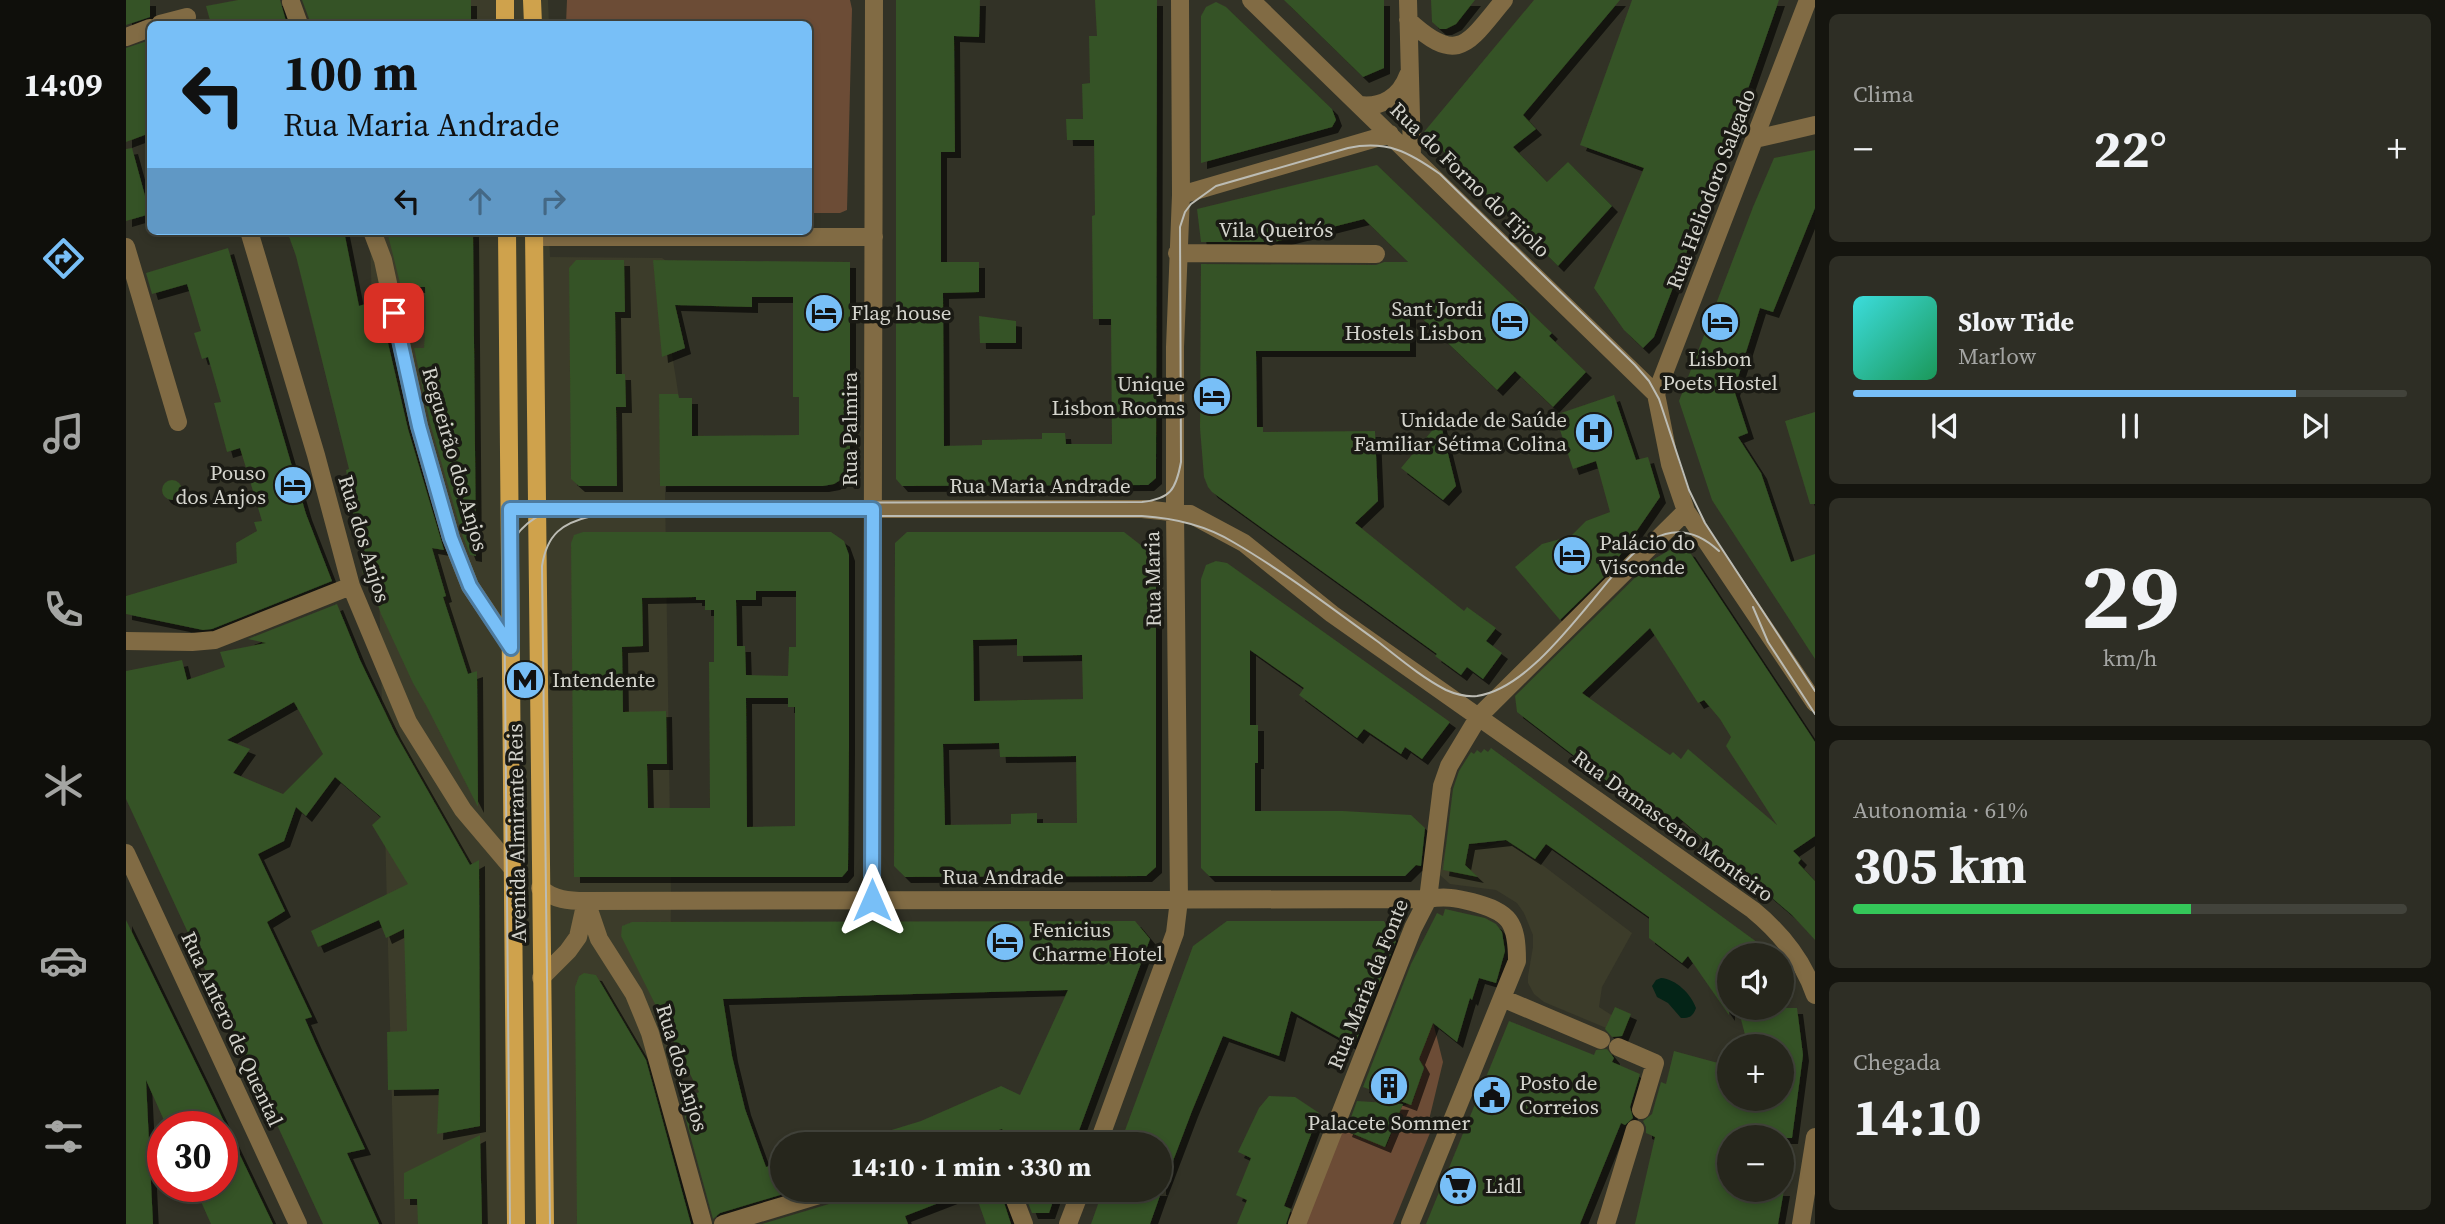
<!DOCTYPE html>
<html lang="pt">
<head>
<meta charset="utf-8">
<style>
  :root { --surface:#26261c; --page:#2e2e25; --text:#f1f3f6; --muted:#a4a5a3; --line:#42433b; --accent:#78bff7 }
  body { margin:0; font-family:"Source Serif 4",serif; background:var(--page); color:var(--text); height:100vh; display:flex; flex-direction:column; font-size:26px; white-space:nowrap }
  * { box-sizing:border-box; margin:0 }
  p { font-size:23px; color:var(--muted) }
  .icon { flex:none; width:38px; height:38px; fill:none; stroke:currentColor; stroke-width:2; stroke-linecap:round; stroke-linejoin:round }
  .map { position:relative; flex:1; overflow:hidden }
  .drawer { display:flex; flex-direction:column; gap:14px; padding:14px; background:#15150f; width:630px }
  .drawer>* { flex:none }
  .guide { position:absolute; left:21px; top:21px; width:665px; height:214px; border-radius:10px; box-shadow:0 4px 10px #0003,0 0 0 2px var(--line); background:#78bff7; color:#111; overflow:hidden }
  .fabs { position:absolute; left:1591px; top:943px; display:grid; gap:14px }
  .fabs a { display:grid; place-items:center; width:77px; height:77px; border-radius:50%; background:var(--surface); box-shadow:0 4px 10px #0003,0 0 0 2px var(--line); font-size:35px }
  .speed { position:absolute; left:21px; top:1111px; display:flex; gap:14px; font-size:35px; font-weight:700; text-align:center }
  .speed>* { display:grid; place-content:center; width:91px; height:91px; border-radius:50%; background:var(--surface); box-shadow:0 4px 10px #0003,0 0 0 2px var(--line); line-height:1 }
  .speed .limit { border:10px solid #d22; background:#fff; color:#111 }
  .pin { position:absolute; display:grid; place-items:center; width:60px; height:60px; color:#fff; margin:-30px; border-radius:14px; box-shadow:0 4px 10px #0006 }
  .me { position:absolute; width:77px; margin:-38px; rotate:0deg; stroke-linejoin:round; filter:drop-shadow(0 0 5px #0008) }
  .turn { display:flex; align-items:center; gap:24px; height:147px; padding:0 21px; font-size:32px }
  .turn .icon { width:91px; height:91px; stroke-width:2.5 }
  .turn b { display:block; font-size:49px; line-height:60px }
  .lanes { display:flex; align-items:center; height:66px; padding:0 21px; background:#0003; justify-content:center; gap:35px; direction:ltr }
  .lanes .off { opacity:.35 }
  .big { font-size:52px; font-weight:700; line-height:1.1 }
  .drawer .card { flex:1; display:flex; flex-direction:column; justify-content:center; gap:10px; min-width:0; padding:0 24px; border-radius:10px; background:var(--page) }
  .drawer .dial { align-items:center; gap:0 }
  .dial b { font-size:91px; line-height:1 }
  .song { display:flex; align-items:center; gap:21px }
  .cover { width:84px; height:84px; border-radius:10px; background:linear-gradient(135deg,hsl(180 70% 55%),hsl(150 70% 35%)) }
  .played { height:7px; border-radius:4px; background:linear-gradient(90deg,var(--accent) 80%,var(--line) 80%) }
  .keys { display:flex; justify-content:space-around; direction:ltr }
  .heat { display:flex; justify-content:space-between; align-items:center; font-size:38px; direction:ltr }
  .charge { height:10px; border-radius:5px; background:linear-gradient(90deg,#34c759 61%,var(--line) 0) }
  .trip { position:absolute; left:644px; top:1132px; width:402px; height:70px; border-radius:35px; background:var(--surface); box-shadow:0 4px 10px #0003,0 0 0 2px var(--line); font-weight:700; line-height:70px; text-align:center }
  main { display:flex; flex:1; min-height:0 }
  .menu { display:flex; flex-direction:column; width:126px; justify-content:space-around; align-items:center; background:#0f0f0b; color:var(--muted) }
  .menu .icon { width:49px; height:49px }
  .menu .on { color:var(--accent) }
  .menu b { font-size:32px; color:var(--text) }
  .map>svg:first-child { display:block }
</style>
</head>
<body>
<main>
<nav class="menu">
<b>14:09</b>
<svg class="icon on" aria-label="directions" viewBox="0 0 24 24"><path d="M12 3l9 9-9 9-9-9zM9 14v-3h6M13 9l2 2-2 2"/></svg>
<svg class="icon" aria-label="music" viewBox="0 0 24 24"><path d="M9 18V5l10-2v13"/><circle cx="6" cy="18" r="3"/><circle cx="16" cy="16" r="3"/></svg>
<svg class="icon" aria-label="phone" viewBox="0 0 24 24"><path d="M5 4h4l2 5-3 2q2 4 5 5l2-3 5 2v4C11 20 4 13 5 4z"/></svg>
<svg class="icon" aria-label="climate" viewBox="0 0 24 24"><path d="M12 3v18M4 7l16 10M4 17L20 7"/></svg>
<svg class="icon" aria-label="car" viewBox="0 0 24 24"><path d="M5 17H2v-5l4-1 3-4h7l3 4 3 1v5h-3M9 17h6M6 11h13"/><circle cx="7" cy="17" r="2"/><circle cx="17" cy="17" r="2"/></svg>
<svg class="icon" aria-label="filters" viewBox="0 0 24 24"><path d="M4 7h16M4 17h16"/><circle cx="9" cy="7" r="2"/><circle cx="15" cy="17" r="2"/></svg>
</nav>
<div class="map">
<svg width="1689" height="1224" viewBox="0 0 1689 1224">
  <defs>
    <filter id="shadow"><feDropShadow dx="6" dy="6" stdDeviation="0" flood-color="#0009"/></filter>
  </defs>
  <rect width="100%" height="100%" fill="#323226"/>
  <!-- built -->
  <path fill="#3c3c2a" d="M238,0H422L423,24H239Z
    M244,231H423L424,257L536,258L539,260L559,348L546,354L553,398H566L567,486L539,487L545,895L542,1224H269Z
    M1380,840L1398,851L1506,933L1476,987L1473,1007L1501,1025L1497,1035L1418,1002L1408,994L1402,983V976L1407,947V935L1398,913L1391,903L1370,890L1324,884L1314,875L1321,841L1360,847Z"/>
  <!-- green -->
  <path fill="#6c4c36" d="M441,0H724L726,9L721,210L714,213H683L682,24H440Z
    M1307,1022L1317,1062L1302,1124L1306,1128L1267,1224H1177L1216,1130L1260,1147L1276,1106L1286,1103L1298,1068L1293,1059Z"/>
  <!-- water -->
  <path fill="#042417" d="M1535,978C1550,979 1565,994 1570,1008C1567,1017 1563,1018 1555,1018L1542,1003L1531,997L1526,986L1530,980Z"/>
  <!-- building -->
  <path fill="#355225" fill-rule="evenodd" filter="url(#shadow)" d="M0,0H24V17L0,25Z
    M112,0H154L160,21L150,24H85L80,6Z
    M176,0H345V24H185Z
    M770,0H854L853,37L828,36L829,152H815V262H853V292L817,293L818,446L856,445V440L916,439V433H939L940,444H986L985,319H967L966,216L969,215L968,140H941L940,119H957L956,84L964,83L963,36H971L969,0H1031L1030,473V478L1022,485L780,486H776L770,479Z
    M1158,0H1258V68L1237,77Z
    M1305,0H1349L1330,24L1320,29H1314L1306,22Z
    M1408,0H1494L1397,115L1410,129L1387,147L1421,182L1442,162L1486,206L1432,266L1298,132Z
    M1506,0H1653L1616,106L1564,232L1568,233L1528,337L1517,348L1498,330L1468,288L1518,168L1454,145Z
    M1090,2L1100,7L1206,109L1210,120L1206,127L1075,163V16L1080,7Z
    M24,40V133L0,142V48Z
    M6,148L24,214L0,221V149Z
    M1689,150V208L1647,312L1634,308L1608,390L1622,433L1612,437L1635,473L1665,562L1689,554V659L1586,500L1553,401L1627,207L1648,158Z
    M1251,165L1426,333L1423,336L1460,372L1427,407L1389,371L1371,390L1284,307V351H1130L1131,427H1137V432L1249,431L1252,501L1229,523L1338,611L1341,607L1370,628L1360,641L1376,653L1357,679L1341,667L1335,675L1309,656L1311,654L1086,492L1082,487L1078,477L1074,428L1075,264L1250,265L1258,262H1282L1238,219L1148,242H1075L1071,209Z
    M161,231H218L233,306L252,300L282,429L318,550L306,548L320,596L317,597L342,674L351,671L352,807L301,707L287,683L255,614L241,573L237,574L220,470L223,469L170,256Z
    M261,231H347L350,556L344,555L336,534L304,423L288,348H298L300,318L299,287H275Z
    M102,248L180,514L206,581L86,629L77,630L0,614V596L111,563L110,543L131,531L128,522L136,521L114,448L101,452L88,403L95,402L82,357L76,359L68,333L75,331L61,284L26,294L20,273Z
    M450,260H498L499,312H489L490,374H499L500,407H490L491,486H453L445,479L443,268Z
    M527,260L724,262V460L722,470L716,479L708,484L697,486H534L533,394H552L553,398H566V436L673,435V397H667V297H626V307L549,305L559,348L536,357Z
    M853,316L890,321V343H854Z
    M1488,395L1510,460L1522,457L1534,497L1481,574L1434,620L1389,567L1416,544L1445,536L1460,521L1484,512L1470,461L1447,469L1429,415Z
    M1689,412V504H1684L1659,421Z
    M1314,421L1330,486L1317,500L1275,468Z
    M36 490a10 10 0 1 1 20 0a10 10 0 1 1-20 0Z
    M457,532H705L718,541L723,555V748L722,870L716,877H448L445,543L448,535ZM630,591H670V647H663L662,676L620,675L619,646H611L610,600H630ZM570,597V600H579V610H588V662H583L584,808H522L521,764H541L540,711L497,712L496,647L517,646L516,598ZM620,698H662V707H669V826L621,827Z
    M781,532H998L1030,557V867L1020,876L779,877L768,866L769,543ZM891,639V656L956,655L957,699L848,701L847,640ZM873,743L874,757L950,756L951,823H911V813L885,814V824L819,825L817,744Z
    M1549,547L1563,551L1689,742V836L1667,851L1675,859L1672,863L1689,881V940L1666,915L1551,816L1544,823L1497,788L1494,791L1391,712L1389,696L1528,559ZM1524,628L1572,703L1578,700L1594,719L1605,737L1600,746L1651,825L1562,749L1555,759L1547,752L1544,755L1456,693Z
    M1090,561L1101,563L1324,722L1296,759L1279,747L1275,754L1238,729L1231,738L1173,695L1178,688L1124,650V725H1132V763H1129V811H1217L1285,815L1299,828L1295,866L1290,865L1279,876H1083L1075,868V579L1080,565Z
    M211,604L234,660L269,733L344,865L353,860L354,1126L311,1134L313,1089L262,1090L261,1032L281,1031L278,929L260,938L253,920L192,947L185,931L282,884L246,825L255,817L209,777L180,816L170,807L158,841L132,854L159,911L141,922L186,1017L179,1019L190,1044L239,1149L221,1153L253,1224H197L0,799V671L56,660L61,680L99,667L94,652L140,643L122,639ZM168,702L197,754L157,794L107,773L124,749L101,740Z
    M1365,748L1650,956H1603V1015L1562,956L1556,963L1523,938V917L1420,844L1409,859L1380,840L1343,844L1339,865L1352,877L1317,870L1327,789L1333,771L1345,752L1348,754L1351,750L1355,753L1358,749L1362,752Z
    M1319,909L1359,918L1370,924L1376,932L1379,951L1370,983L1353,978L1346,1000L1344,998L1331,1042L1307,1023L1293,1059L1298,1068L1285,1105L1237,1087L1285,964L1311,913L1317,916Z
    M0,920L79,1082L147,1224H85L68,1186H96V1127H41L20,1080L27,1224H0Z
    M1009,921L1024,939L948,1144H887L876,1129L830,1144H734L733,1140L795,1121L875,1086L894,1095L942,990L597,999L606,1056L619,1109L640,1167L656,1163V1190H671L594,1213L587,1219L555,1102L573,1092L495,936L496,926L506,922Z
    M1101,921H1258L1270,941L1228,1046L1165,1011L1153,1056L1097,1036L1066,1111L1036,1190L1034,1189V1144H994L1067,946Z
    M458,973L470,975L473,980L520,1060L565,1224H451L449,987L453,976Z
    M1489,1007L1505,1014L1496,1036L1486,1037L1479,1029Z
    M1612,1008H1671L1677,1055L1666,1138H1603V1190H1658L1652,1224H1509L1529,1137L1520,1133V1127L1517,1121L1526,1114L1535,1082L1540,1084L1548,1051L1603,1066V1099H1656V1046H1622Z
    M1383,1021L1468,1055L1470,1050L1481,1049L1488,1058L1486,1062L1514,1074L1504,1107L1507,1118L1499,1125L1495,1123L1454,1224H1300Z
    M1143,1096L1169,1097L1193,1113L1158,1206L1165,1209L1160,1224H1111L1121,1200L1110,1195L1125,1158L1112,1152L1133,1108Z
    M1231,1101L1277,1104L1259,1147L1220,1131Z
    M354,1135L356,1224H292L291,1199H278V1173Z
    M721,1190H835L836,1194L779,1216L782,1224H636L713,1201L719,1197Z
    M848,1190H874L885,1224H860Z
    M897,1190H931L923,1213H906Z
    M977,1190H1036L1024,1224H965Z"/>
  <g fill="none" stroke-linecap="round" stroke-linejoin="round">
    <!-- minor -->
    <path stroke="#816b44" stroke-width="18" d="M1125,0L1530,394
      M1282,0L1286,155
      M165,2L173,24
      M1282,20C1333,67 1342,43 1378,0
      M34,24L61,17
      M0,37L24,28
      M1233,105C1256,108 1274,97 1282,75
      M1629,139L1689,125
      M1055,195L1264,134
      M123,231L190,455L225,586L282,722L337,810L387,869
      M246,231L257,260L293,426L325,538L344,586L385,647
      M408,237H748
      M0,247L52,422
      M1051,253L1250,254
      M1530,394L1682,0
      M1530,394L1544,464L1560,511L1689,703
      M411,509H1016L1064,514L1118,543L1206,614L1627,910C1655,933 1677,960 1689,995
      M0,641L66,642L89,640L225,586
      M0,853L172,1224
      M414,888C428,900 443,901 460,901L473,939L508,994L524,1033L577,1224
      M746,900L748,0
      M415,978L442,951L452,937L460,901L1302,899C1319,896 1330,898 1346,902C1384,912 1391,922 1391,961L1284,1224
      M1376,998L1475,1040
      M1492,1047L1529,1063L1515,1110
      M861,1144L867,1142L868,1144
      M972,1144L1049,933L1053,900L1049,511V347L1055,195L1054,0
      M885,1190L898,1224
      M597,1224L710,1190
      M942,1224L955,1190
      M1171,1224L1287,928L1302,899L1316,786L1323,766L1353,716L1560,511
      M1480,1224L1509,1129
      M1675,1224L1689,1137"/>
    <!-- major -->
    <path stroke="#cfa24c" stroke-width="18" d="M379,0V24
      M406,0L407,24
      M381,231L390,1224
      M408,231L419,1224"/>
    <!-- tram -->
    <path stroke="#bcbcb4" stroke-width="2" d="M1627,607L1642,642L1689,714
      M384,1224L378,571C382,528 412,510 452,503L1016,502C1044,499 1050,490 1055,462L1054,227L1059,212L1065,204L1090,186L1222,148C1261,140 1283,152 1314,174L1509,365L1523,381L1533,399L1563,490L1579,523L1689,691
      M424,1224L416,566C421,534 436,523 466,516H1016C1048,518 1079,525 1107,542C1157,571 1204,607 1251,641C1273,658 1295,677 1320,690C1329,694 1341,697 1351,696C1393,690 1434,639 1460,608C1494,569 1536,498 1593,551"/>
  </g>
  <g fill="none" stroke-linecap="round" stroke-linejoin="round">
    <!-- route casing -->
    <g stroke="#4e7ca1" stroke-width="18">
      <path id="route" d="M268,313L293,426L325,538L344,586L385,648L384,509H747L746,900"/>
    </g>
    <!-- route -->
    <use href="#route" stroke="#78bff7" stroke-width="12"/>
  </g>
  <!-- icons -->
  <defs>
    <g id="hotel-disc" transform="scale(2.0125)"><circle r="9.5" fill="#78bff7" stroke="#1a1a14"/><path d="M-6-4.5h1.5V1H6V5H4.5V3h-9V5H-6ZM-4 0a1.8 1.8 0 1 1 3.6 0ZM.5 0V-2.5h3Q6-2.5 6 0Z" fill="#111"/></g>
    <g id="hospital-disc" transform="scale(2.0125)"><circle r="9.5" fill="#78bff7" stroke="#1a1a14"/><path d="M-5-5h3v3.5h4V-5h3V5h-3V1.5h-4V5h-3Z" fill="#111"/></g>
    <g id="metro-disc" transform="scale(2.0125)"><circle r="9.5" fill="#78bff7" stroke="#1a1a14"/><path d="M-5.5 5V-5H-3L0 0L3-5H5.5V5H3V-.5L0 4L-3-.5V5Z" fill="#111"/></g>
    <g id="building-disc" transform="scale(2.0125)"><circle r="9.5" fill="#78bff7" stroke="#1a1a14"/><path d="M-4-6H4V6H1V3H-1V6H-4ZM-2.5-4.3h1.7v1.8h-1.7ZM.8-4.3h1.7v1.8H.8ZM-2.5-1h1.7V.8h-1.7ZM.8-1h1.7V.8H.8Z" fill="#111"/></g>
    <g id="civic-disc" transform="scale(2.0125)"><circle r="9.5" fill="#78bff7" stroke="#1a1a14"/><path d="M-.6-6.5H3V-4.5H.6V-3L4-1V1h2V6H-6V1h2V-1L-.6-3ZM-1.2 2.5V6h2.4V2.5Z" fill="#111"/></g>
    <g id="supermarket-disc" transform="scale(2.0125)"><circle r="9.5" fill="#78bff7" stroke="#1a1a14"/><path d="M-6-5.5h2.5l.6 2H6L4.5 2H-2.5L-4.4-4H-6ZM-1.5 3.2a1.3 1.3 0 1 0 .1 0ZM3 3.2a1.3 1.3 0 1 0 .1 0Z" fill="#111"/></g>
  </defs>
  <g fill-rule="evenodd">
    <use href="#hotel-disc" x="698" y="313"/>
    <use href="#hotel-disc" x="1384" y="321"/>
    <use href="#hotel-disc" x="1594" y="322"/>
    <use href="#hotel-disc" x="1086" y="396"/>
    <use href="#hospital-disc" x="1468" y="432"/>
    <use href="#hotel-disc" x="167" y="485"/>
    <use href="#hotel-disc" x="1446" y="555"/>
    <use href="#metro-disc" x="399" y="680"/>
    <use href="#hotel-disc" x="879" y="942"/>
    <use href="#building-disc" x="1263" y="1086"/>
    <use href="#civic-disc" x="1366" y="1095"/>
    <use href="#supermarket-disc" x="1332" y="1186"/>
  </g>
  <g text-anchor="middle" stroke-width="7" stroke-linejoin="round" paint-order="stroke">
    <!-- street labels -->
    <g font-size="21" fill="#d4d4cd" stroke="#1a1a14">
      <text transform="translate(1344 180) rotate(44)" y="7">Rua do Forno do Tijolo</text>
      <text transform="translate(1585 189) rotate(-69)" y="7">Rua Heliodoro Salgado</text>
      <text x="1150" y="237">Vila Queirós</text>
      <text transform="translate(724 429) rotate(-90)" y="7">Rua Palmira</text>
      <text transform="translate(329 459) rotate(74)" y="7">Regueirão dos Anjos</text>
      <text x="914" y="493">Rua Maria Andrade</text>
      <text transform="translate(238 539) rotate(73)" y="7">Rua dos Anjos</text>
      <text transform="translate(1027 579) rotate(-91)" y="7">Rua Maria</text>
      <text transform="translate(1547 826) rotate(36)" y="7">Rua Damasceno Monteiro</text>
      <text transform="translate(391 833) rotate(-91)" y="7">Avenida Almirante Reis</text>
      <text x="877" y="884">Rua Andrade</text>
      <text transform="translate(1242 984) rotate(-68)" y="7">Rua Maria da Fonte</text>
      <text transform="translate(106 1029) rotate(65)" y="7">Rua Antero de Quental</text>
      <text transform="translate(556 1068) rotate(73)" y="7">Rua dos Anjos</text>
    </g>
    <!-- poi labels -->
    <g font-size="21" fill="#d4d4cd" stroke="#1a1a14" text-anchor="start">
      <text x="1357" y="316" text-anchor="end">Sant Jordi<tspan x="1357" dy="24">Hostels Lisbon</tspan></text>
      <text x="725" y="320">Flag house</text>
      <text x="1594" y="366" text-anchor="middle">Lisbon<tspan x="1594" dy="24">Poets Hostel</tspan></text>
      <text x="1059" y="391" text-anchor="end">Unique<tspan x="1059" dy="24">Lisbon Rooms</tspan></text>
      <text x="1441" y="427" text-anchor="end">Unidade de Saúde<tspan x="1441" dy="24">Familiar Sétima Colina</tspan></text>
      <text x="140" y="480" text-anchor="end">Pouso<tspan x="140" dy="24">dos Anjos</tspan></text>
      <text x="1473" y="550">Palácio do<tspan x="1473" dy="24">Visconde</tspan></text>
      <text x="426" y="687">Intendente</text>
      <text x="906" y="937">Fenicius<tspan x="906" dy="24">Charme Hotel</tspan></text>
      <text x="1393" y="1090">Posto de<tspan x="1393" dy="24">Correios</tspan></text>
      <text x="1263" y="1130" text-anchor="middle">Palacete Sommer</text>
      <text x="1359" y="1193">Lidl</text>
    </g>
  </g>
</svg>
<div class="fabs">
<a><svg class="icon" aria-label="sound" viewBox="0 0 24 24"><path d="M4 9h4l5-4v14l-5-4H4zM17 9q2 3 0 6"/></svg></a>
<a>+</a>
<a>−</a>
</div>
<div class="speed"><div class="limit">30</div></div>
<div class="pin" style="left:268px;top:313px;background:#d93025"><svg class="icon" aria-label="arrive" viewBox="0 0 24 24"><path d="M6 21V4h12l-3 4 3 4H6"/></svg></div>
<svg class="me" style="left:746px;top:900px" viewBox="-20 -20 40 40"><path d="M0-17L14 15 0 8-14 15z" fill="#78bff7" stroke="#fff" stroke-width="4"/></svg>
<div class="trip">14:10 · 1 min · 330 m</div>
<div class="guide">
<div class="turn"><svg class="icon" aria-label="left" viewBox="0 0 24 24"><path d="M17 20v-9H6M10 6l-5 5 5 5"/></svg><div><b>100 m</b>Rua Maria Andrade</div></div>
<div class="lanes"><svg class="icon" aria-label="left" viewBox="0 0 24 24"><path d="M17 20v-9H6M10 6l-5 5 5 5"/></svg><svg class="icon off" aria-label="ahead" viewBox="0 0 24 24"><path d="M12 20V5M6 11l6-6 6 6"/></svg><svg class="icon off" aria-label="right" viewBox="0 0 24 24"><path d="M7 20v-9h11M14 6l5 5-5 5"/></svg></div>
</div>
</div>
<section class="drawer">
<div class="card"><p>Clima</p>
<div class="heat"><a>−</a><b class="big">22°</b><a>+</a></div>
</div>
<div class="card">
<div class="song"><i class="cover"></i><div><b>Slow Tide</b><p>Marlow</p></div></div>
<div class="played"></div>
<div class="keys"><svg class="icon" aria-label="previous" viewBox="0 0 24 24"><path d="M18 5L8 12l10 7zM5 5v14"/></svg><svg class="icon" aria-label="pause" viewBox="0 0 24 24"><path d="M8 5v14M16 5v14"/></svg><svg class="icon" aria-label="next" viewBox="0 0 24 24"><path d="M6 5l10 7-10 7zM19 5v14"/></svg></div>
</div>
<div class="card dial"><b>29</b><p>km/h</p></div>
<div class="card"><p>Autonomia · 61%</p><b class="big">305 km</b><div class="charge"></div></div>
<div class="card"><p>Chegada</p><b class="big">14:10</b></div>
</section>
</main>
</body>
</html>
